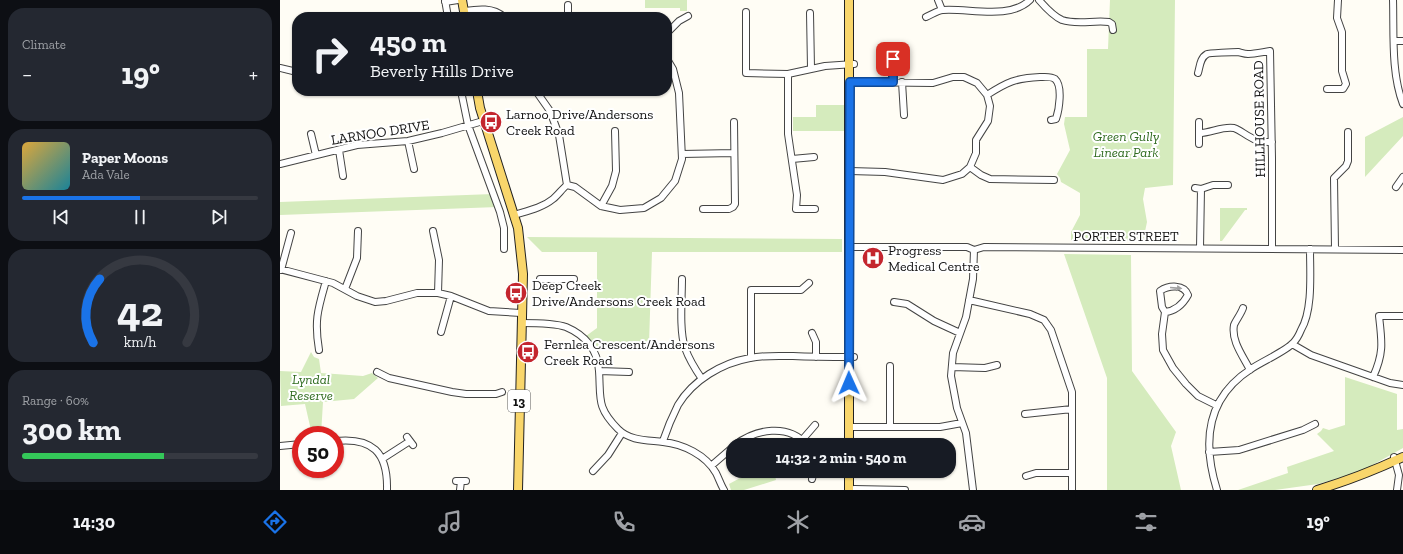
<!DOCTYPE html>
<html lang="en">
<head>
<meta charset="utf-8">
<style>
  :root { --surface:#171b24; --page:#242831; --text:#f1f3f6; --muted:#9ea1a6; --line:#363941; --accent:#1a73e8 }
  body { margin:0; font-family:"Zilla Slab",serif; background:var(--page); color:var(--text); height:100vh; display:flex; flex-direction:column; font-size:15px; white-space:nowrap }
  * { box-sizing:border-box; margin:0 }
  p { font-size:13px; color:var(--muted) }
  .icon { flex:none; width:22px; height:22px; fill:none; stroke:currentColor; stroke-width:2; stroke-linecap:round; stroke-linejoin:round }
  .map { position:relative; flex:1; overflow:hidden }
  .sheet { display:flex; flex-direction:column; gap:8px; padding:8px; background:#0d0f14; width:280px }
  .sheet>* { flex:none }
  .banner { position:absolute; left:12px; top:12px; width:380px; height:84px; border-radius:16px; box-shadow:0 1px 3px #0004; background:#171b24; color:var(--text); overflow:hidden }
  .speed { position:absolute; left:12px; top:426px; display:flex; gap:8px; font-size:20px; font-weight:700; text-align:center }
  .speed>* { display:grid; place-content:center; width:52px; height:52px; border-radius:50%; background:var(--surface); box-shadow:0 1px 3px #0004; line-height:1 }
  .speed .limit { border:6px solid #d22; background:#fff; color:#111 }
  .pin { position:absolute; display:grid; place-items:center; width:34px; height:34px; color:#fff; margin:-17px; border-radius:8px; box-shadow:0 2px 6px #0006 }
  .me { position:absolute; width:44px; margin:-22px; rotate:359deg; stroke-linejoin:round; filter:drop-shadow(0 0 3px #0008) }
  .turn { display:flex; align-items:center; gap:14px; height:84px; padding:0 12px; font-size:18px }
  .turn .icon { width:52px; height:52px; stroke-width:2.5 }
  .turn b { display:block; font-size:28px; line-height:34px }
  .big { font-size:30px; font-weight:700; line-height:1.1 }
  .sheet .widget { flex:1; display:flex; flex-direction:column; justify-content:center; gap:6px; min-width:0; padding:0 14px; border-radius:16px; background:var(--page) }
  .sheet .dial { align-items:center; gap:0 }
  .dial svg { height:104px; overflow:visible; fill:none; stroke:var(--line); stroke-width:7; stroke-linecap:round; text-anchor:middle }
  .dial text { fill:var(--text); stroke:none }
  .song { display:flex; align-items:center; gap:12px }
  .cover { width:48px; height:48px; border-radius:6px; background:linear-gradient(135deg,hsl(40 70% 55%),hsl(190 70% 35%)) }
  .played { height:4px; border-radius:2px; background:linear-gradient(90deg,var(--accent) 50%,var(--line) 50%) }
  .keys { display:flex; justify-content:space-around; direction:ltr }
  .heat { display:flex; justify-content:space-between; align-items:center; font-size:22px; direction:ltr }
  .charge { height:6px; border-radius:3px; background:linear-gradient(90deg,#34c759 60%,var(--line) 0) }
  .trip { position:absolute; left:446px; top:438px; width:230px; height:40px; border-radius:16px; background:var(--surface); box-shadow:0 1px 3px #0004; font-weight:700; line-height:40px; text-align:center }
  .tabs { display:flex; height:64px; justify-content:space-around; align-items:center; background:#090b0e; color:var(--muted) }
  .tabs .icon { width:28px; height:28px }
  .tabs .selected { color:var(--accent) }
  .tabs b { font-size:18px; color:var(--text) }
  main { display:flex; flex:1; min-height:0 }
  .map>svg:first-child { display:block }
</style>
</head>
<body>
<main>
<section class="sheet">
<div class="widget"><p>Climate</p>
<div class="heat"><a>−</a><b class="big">19°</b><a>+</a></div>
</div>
<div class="widget">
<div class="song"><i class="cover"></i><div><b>Paper Moons</b><p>Ada Vale</p></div></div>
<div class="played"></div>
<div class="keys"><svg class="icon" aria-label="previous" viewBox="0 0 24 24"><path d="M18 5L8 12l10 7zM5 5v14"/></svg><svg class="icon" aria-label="pause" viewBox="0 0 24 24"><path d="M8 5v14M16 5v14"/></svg><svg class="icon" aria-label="next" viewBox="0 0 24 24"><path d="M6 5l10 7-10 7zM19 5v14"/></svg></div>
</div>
<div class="widget dial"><svg viewBox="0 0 100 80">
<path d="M14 69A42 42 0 1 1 86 69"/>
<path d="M14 69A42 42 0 0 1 19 20" stroke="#1a73e8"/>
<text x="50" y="56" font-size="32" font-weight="700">42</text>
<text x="50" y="72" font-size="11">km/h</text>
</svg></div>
<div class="widget"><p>Range · 60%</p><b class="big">300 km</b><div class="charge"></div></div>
</section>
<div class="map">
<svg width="1123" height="490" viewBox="0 0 1123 490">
  <rect width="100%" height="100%" fill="#fffdf5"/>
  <!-- green -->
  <path fill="#d5ebbd" d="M365,0H407V11H400V8H365Z
    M830,0H895L893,185L865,188L863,199L867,222L863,241L791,240V232L800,215V193L781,182L780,178L777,174L790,150L784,124L785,117H807V49H828Z
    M536,105H564L566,131H513V117H536Z
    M1123,117V136L1085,177V137Z
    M213,194L218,207L0,215V202Z
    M940,208H967V210H965L942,241H940Z
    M247,237L562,239V252H372L369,344L324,343L317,350L306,336L317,328V252H262Z
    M784,254L851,255L852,371L896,432L891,446L901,490H827V378Z
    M31,352L34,357L39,359L41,373L83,376L92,373L98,378L74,399L43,402L41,435H32L25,404L1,406L0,371L21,372Z
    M1065,377L1117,394V430L1123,429V448L1080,472L1038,484L995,490H958L1008,473L1007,467L1054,451L1037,434L1041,431L1043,428L1049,430L1065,425Z
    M473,471H494L496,480L464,490H451L449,484Z"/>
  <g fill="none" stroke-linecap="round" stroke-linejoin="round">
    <!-- minor casing -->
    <g stroke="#444" stroke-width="8">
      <path id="minor" d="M165,0L168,17
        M658,0L662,10
        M759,0C765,7 773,16 782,20C797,25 814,20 829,22L832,24L833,30
        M1113,0C1114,33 1111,73 1123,104
        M165,2L178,0
        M184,11C198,9 213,7 224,17
        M466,12V73L508,74L545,66L574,64
        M530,13L531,68
        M288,17V5
        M646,17C651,15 658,10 663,10C689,8 730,20 750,0
        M387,33L399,21L408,16
        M1114,41H1123
        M0,68L17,72
        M918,73C920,66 920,58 927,54C929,53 954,52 958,52C962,53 965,54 968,54C975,54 983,52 990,51L992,158V248
        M508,74V134L517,195L516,209H535
        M613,82L614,48
        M622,82L624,115
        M1047,89H1063L1066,84L1062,71V32L1057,18L1058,0
        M181,91L188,125L220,212L224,228V249
        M256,91L270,111L279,135L287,185
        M707,95C727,82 736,78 760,77C764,77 771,76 775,79C783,86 779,110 776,119L771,120
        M919,122V144
        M919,133C931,133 942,126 954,128C960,130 964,134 970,137C977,142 984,142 992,142
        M31,134L36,155
        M128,141L134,169
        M59,150L63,176
        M402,154L454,153
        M512,159L534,157
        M0,164L77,145L128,141L162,133L203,121
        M690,167L701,175L710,179L774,180
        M570,171L605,172L663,180L682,174L690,167L696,153V140L708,121L710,106L707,95L697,83L684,77H673L653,83L570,82
        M287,185L295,187L321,206L340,210L364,208L381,198L395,181L402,159L399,93L393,69L387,59
        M1116,187L1123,177
        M915,188L921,189L933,185H948
        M321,206L332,186L336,171L335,131
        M423,209H449L453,207L455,204L454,122
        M234,215C247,211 262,208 273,199C278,195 282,189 287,185
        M153,231L159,260L158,293
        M570,247H687L694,250L704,247L1123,250
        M920,248L921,189
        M1055,249L1054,178L1066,166L1068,161V132
        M0,269L53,283L77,296L95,302L106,301L137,293H158L171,296L209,311L241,313
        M1,270L11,233
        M260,279H294
        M402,279C402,298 399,330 405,348C409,359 415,369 422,379
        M65,289L77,258L78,231
        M689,300L750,314L764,320L771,330L792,392V490
        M614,302L627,304L654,321L680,333
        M963,308C961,314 956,320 954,325C951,341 963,356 970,370
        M885,312C895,311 903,304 908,295C904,284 889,285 880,291L882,307L885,312L882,334L883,350L893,368L906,384L918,396L936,405
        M241,323C253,323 275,323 286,327C305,335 318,350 319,371C321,398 316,407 338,429C350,441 367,440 383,442C403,444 426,455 436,473C439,479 441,485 444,490
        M161,332L171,296
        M532,333L536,342V357
        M1012,344L1031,355L1110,383L1123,385
        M39,350C34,320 38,309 46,281
        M471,358V290H521L529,283
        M610,366V427
        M672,367L705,368L717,365
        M319,371L349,372
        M97,372L109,378L172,392L186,394H216L222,392
        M1093,377C1104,353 1102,342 1099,316H1123
        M745,414L792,409
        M570,427H660L682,423
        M127,437L133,445
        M522,440L535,425
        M55,441C92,437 108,452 107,490
        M383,441C387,429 392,417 398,405C413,380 442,363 470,358C484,355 499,356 513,356C533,357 553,357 574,357
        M455,445C476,429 508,423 527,445
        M0,446L21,444
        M929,452L959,450L1023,430L1035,424
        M1114,457L1119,475L1117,490
        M102,459L130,441
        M431,466L453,447
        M313,471L328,455L342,433
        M746,476L756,473H792
        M532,479L534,471
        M176,481H186
        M574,489L625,490
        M180,490L181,481
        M693,490L686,433L677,408L671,376L673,353L686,317L693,279L694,250
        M937,490C922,442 926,398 971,369C981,362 1006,351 1013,343C1016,340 1019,335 1021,330C1033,310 1030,273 1030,249"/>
    </g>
    <!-- major casing -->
    <g stroke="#222" stroke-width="10">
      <path id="major" d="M182,0L185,17
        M569,0V445
        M197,91L200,108L238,228L243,274L238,490
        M569,471V490
        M1037,490C1067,481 1095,470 1123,457"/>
    </g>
    <!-- minor -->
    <use href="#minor" stroke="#fff" stroke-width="6"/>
    <!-- major -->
    <use href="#major" stroke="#f9d66b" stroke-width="8"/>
  </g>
  <!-- one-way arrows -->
  <defs><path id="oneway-solid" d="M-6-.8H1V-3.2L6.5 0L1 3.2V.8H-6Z"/></defs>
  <use fill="#a0a0a0" href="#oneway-solid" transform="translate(896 288) rotate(5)"/>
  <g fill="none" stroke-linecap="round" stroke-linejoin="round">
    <!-- route casing -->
    <g stroke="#114b97" stroke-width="10">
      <path id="route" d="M569,383L570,82H613V59"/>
    </g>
    <!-- route -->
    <use href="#route" stroke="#1a73e8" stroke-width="7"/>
  </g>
  <!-- icons -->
  <defs>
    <g id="bus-disc" transform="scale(1.15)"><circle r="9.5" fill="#c4262e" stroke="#fff"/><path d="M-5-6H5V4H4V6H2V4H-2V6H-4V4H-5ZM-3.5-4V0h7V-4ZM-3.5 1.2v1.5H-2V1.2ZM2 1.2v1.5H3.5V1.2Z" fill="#fff"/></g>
    <g id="hospital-disc" transform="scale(1.15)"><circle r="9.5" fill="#c4262e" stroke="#fff"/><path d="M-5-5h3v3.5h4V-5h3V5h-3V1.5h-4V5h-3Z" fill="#fff"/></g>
  </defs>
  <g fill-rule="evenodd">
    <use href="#bus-disc" x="211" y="122"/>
    <use href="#hospital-disc" x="593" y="258"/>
    <use href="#bus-disc" x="236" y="293"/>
    <use href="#bus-disc" x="248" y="352"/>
  </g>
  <g text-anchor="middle" stroke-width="4" stroke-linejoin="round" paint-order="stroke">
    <!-- shield labels -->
    <rect fill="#fff" stroke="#585858" stroke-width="1" x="228" y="390" width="22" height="22" rx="3"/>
    <g font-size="13" font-weight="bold" fill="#111">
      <text x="239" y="406">13</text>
    </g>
    <!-- poi labels -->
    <g font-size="14" fill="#111" stroke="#fff" text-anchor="start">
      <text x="226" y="119">Larnoo Drive/Andersons<tspan x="226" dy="16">Creek Road</tspan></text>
      <text x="608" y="255">Progress<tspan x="608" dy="16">Medical Centre</tspan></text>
      <text x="252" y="290">Deep Creek<tspan x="252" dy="16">Drive/Andersons Creek Road</tspan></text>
      <text x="264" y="349">Fernlea Crescent/Andersons<tspan x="264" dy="16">Creek Road</tspan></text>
    </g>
    <!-- street labels -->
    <g font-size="14" fill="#111" stroke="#fff">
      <text transform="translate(979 119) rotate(-91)" y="5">HILLHOUSE ROAD</text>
      <text transform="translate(100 132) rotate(-9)" y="5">LARNOO DRIVE</text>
      <text x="846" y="241">PORTER STREET</text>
    </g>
    <!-- park labels -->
    <g font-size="14" font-style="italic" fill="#2f6b1f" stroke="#fff">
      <text x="846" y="141">Green Gully<tspan x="846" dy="16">Linear Park</tspan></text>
      <text x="31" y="384">Lyndal<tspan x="31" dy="16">Reserve</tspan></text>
    </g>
  </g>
</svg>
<div class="speed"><div class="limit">50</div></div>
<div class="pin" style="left:613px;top:59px;background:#d93025"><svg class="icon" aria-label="arrive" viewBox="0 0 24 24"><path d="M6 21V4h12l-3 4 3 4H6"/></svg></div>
<svg class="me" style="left:569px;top:383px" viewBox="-20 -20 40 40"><path d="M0-17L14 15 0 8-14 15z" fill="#1a73e8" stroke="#fff" stroke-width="4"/></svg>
<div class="trip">14:32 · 2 min · 540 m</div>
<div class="banner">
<div class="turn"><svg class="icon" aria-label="right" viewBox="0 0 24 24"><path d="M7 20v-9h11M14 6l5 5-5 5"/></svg><div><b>450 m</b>Beverly Hills Drive</div></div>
</div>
</div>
</main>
<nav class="tabs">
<b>14:30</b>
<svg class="icon selected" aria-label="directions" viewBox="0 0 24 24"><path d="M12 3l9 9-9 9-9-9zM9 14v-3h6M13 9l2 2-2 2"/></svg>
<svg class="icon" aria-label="music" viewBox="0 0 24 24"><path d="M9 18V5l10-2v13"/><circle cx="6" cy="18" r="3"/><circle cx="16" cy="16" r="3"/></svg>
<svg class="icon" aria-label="phone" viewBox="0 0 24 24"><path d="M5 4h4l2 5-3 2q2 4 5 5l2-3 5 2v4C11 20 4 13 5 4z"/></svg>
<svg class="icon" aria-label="climate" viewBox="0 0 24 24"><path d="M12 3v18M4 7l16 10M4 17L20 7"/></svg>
<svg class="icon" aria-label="car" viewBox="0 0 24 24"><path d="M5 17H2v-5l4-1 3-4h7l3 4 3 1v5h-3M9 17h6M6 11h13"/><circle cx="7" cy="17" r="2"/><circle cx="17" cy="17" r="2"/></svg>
<svg class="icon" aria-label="filters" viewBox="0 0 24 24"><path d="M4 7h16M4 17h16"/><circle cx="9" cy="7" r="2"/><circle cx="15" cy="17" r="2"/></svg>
<b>19°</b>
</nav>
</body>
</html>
